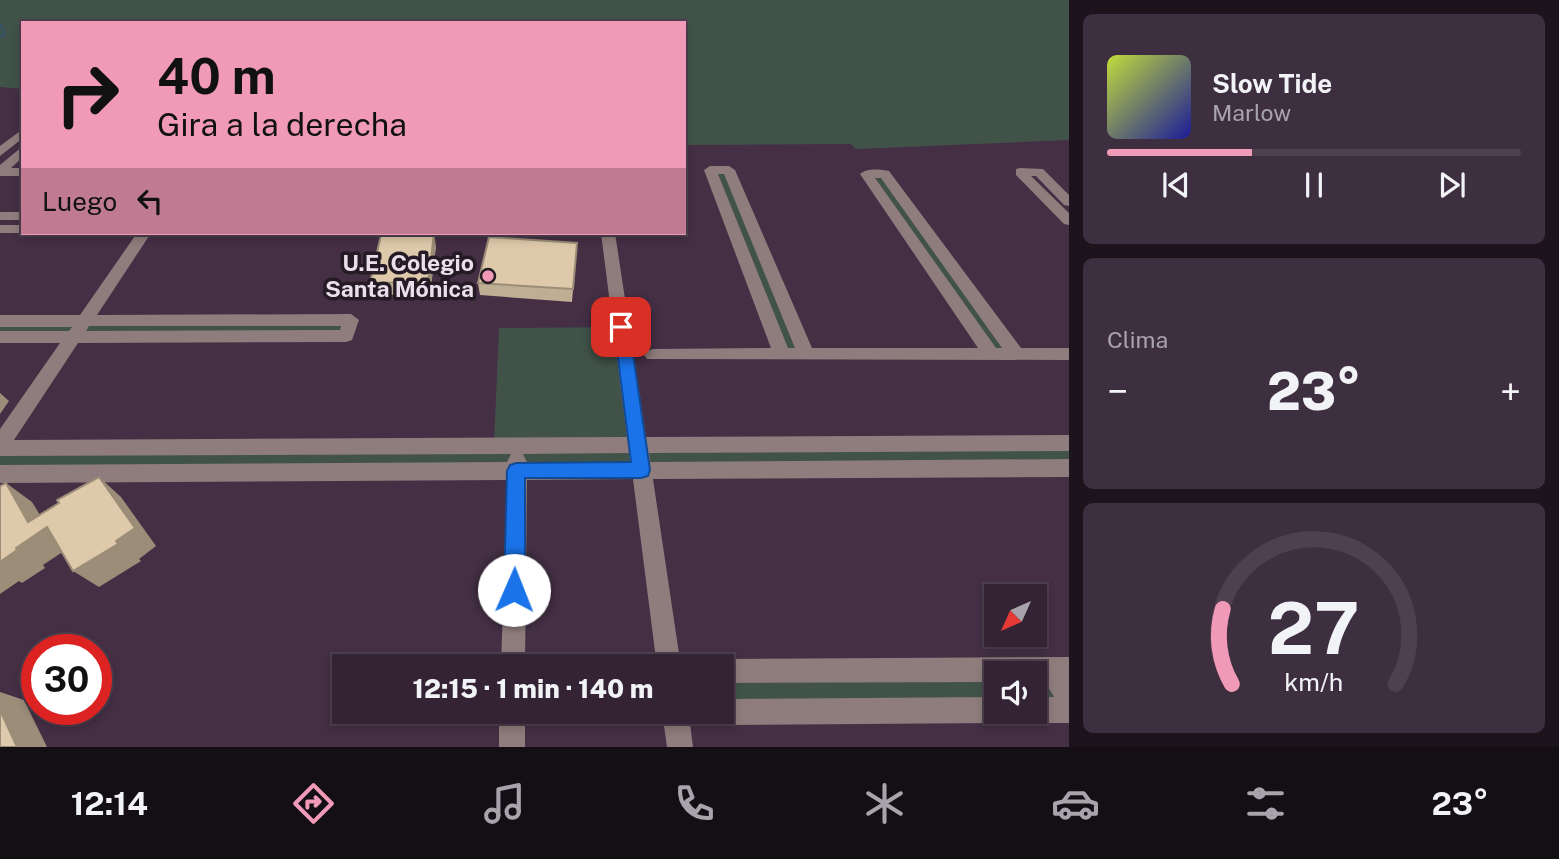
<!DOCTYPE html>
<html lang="es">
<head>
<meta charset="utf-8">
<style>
  :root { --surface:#332334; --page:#3e2f40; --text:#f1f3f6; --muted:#a9a4ac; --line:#4e404f; --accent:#f09ab7 }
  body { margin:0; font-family:"Public Sans",sans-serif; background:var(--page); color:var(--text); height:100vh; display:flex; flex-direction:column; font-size:26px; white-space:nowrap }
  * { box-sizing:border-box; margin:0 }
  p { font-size:23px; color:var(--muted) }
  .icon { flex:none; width:38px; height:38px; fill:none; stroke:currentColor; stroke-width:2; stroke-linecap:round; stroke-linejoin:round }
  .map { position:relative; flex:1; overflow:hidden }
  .sheet { display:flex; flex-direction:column; gap:14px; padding:14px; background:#1c131d; width:490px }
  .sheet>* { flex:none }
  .banner { position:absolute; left:21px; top:21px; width:665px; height:214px; border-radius:0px; box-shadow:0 4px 10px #0003,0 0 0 2px var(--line); background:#f09ab7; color:#111; overflow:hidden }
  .needle { width:46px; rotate:225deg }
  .controls { position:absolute; left:984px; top:584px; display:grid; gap:14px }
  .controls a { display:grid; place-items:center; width:63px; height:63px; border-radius:0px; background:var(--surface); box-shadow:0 4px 10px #0003,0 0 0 2px var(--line); font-size:35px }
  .speed { position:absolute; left:21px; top:634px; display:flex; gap:14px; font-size:35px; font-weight:700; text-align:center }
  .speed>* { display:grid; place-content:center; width:91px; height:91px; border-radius:50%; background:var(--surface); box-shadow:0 4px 10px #0003,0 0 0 2px var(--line); line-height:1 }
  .speed .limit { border:10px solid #d22; background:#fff; color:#111 }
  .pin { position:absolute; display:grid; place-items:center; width:60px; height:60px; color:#fff; margin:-30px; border-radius:14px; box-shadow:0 4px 10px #0006 }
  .me { position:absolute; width:77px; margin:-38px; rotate:1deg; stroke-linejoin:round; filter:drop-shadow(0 0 5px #0008) }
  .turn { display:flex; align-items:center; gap:24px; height:147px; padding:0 21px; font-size:32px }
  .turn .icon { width:91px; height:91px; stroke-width:2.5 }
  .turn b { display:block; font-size:49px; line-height:60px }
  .then { display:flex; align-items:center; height:66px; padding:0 21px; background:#0003; gap:14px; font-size:26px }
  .big { font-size:52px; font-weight:800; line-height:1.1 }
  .sheet .widget { flex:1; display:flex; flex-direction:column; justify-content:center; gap:10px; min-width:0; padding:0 24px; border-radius:10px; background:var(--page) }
  .sheet .dial { align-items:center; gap:0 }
  .dial svg { height:182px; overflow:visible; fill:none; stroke:var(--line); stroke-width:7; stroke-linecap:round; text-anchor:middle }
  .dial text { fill:var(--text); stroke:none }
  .song { display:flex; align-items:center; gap:21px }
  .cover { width:84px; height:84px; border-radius:10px; background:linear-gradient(135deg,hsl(70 70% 55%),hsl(240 70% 35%)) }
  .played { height:7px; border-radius:4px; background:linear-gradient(90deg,var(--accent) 35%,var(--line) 35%) }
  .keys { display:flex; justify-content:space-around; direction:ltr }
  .heat { display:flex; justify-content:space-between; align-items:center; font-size:38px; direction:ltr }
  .trip { position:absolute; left:332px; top:654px; width:402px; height:70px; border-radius:0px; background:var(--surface); box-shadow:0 4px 10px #0003,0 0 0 2px var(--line); font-weight:800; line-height:70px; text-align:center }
  .dock { display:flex; height:112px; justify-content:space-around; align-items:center; background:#140e15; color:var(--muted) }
  .dock .icon { width:49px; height:49px }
  .dock .selected { color:var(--accent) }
  .dock b { font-size:32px; color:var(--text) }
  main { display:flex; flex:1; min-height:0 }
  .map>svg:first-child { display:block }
</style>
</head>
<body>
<main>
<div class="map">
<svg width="1069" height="747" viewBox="0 0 1069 747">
  <rect width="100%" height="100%" fill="#442f45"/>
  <!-- green -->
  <path fill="#415349" d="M0,0H1069V140L856,149L851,144L684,145V23H23V89L0,87Z
    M710,170H729L806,355H782Z
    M867,174H885L1016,354H991Z
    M351,320L346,336L0,337V321Z
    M621,327L638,445L1069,443V468L0,474V448L494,445L499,328Z
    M1069,669V710H1034V674H996V710L723,712V671Z"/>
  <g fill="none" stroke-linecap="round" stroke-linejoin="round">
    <!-- stream -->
    <path stroke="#395366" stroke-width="2.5" d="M0,24L5,33L0,37"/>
    <!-- minor -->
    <path fill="#8e7d7c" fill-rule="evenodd" d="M23,129V138L0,156V146Z
      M23,146V157L11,168H23V176H0V165Z
      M710,166H729L735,170L812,348H978L860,174C866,168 881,169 889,171L1021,348H1069V360L647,359L644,355L647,351L653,349L771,348L704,170ZM718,174H724L795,348H788ZM875,178H881L1002,348H996Z
      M1020,168L1043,169L1069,195V206L1064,205L1036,176H1031L1069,213V225L1064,224L1016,175V169Z
      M0,212H23V220H0Z
      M0,225H23L25,233H0Z
      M137,233H151L97,315L351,314L359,320L352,340L346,342L78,343L14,440L627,437L601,233H615L646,437L1069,435V451L649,453L650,462L1069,459V477L653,479L681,667H657L633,479L527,480L525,667H501L507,480L0,483V465L507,462L511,454L0,456V429L60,343H0V331H69L72,327H0V315H80ZM89,326H341L340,330L86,331ZM629,453L630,462H527L523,454Z
      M1069,657V723H1034L1025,719L1022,712H1034V697H1054L1045,682H1034V674H996V682L723,683V667H712L714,662L723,659Z
      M996,697V712H1008L1005,719L996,723L723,725L714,721L710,712H723V699Z
      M499,712H525V747H499Z
      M662,712H697L690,723L693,747H667Z"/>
  </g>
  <!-- wall -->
  <path fill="#bfae93" d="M577,243L572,302L480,295L478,283Z
    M436,246L430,294L374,295L370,283Z"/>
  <!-- shaded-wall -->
  <path fill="#9b8d78" d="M434,234L436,246L430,294L428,282Z
    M0,393L9,401L0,414Z
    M99,477L121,497L156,546L139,559L141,561L99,587L73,571L116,541Z
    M6,483L32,502L48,528L73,545L43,565L45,568L22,583L19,581L0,594V562L16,548L28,522Z
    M0,692L24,700L47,747H17L0,710Z"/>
  <!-- building -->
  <path fill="#decaab" stroke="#9b8d78" stroke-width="2" d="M434,234L428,282L370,283L381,235Z
    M489,237L577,243L573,289L478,283Z
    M99,477L135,528L116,541L118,544L73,571L47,527L16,548L17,550L0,562V486L6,483L28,522L59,503L57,500Z
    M0,710L17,747H0Z"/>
  <!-- route -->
  <path fill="#1a73e8" stroke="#114b97" stroke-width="2" d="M621,322L629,327L650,470L648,476L641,478H525V590L522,597L514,600L507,597L504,590L507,471L510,465L516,463L631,462L614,327Z"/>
  <!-- markers -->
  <circle fill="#f09ab7" stroke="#241b25" stroke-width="2.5" cx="488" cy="276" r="7"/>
  <g text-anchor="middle" stroke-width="7" stroke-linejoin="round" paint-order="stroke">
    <!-- poi labels -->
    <g font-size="23" font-weight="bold" fill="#ecdfec" stroke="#241b25" text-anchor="end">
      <text x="474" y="271">U.E. Colegio<tspan x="474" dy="26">Santa Mónica</tspan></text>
    </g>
  </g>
</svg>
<div class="controls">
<a><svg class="needle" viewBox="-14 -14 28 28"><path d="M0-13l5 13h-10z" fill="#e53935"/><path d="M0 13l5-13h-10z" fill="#a9a4ac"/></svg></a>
<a><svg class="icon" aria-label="sound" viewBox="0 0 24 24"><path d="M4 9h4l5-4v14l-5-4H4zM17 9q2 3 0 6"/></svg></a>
</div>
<div class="speed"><div class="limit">30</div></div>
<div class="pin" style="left:621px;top:327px;background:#d93025"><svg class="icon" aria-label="arrive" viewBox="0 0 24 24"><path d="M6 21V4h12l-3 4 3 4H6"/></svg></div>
<svg class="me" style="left:514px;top:590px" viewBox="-20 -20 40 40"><circle r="19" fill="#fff"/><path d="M0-13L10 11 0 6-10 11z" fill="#1a73e8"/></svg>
<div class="trip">12:15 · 1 min · 140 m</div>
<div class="banner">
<div class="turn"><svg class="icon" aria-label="right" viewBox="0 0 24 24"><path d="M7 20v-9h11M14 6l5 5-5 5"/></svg><div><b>40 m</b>Gira a la derecha</div></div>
<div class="then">Luego<svg class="icon" aria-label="left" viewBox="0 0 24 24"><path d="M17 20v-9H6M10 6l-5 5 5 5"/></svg></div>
</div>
</div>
<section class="sheet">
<div class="widget">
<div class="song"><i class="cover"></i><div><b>Slow Tide</b><p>Marlow</p></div></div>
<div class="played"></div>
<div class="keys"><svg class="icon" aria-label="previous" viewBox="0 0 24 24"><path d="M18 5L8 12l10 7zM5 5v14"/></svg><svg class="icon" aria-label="pause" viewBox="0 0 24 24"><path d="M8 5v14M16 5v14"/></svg><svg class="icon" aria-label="next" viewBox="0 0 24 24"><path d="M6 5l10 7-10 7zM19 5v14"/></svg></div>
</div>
<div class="widget"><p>Clima</p>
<div class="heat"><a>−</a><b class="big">23°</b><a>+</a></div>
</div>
<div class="widget dial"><svg viewBox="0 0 100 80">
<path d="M14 69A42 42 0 1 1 86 69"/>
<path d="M14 69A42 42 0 0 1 10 36" stroke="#f09ab7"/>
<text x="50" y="56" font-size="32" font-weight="700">27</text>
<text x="50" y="72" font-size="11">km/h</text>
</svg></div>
</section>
</main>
<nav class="dock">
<b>12:14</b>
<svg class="icon selected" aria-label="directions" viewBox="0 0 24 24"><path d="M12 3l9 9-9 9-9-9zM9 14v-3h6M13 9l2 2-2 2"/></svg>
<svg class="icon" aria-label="music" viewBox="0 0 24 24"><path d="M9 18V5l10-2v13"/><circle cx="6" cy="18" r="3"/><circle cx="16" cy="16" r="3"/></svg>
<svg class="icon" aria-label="phone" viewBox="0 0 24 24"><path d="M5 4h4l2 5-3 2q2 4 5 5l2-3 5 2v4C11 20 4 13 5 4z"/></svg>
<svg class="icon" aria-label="climate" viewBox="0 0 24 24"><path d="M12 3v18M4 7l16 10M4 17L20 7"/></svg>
<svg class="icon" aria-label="car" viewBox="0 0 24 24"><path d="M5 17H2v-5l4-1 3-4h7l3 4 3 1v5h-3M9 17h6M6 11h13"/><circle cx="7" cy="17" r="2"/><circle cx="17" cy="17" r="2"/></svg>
<svg class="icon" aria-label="filters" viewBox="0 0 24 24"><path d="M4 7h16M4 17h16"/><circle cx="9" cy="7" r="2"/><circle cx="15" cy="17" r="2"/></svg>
<b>23°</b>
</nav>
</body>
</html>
